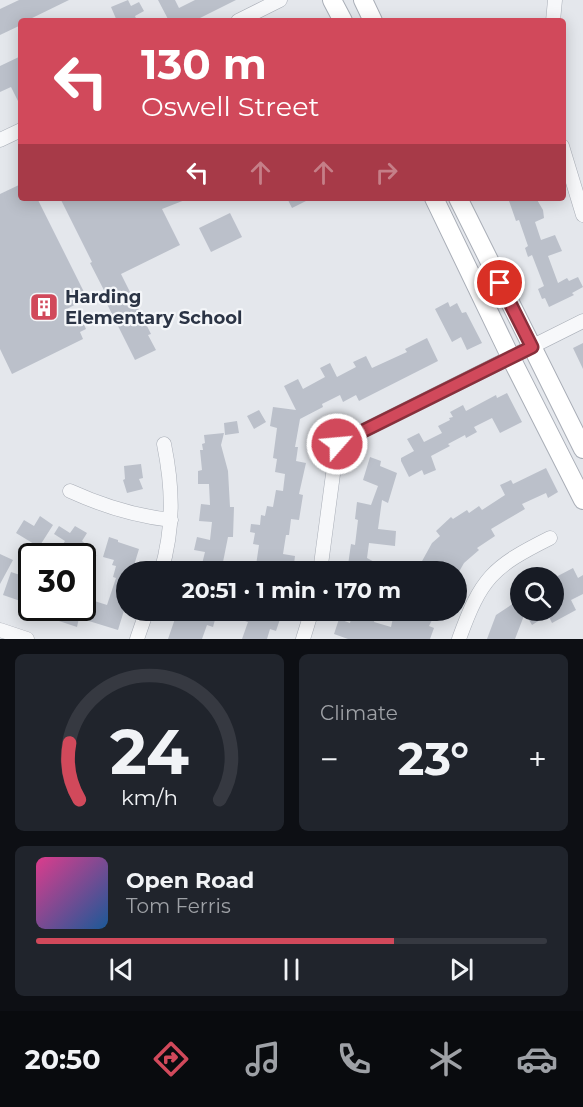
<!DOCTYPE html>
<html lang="en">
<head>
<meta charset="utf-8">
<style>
  :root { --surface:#171b24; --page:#20242c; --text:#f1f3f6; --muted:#9ea1a6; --line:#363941; --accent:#d1495b }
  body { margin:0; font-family:Montserrat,sans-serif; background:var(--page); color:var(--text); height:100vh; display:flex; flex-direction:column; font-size:22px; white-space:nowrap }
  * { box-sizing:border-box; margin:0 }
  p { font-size:20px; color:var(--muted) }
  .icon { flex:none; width:33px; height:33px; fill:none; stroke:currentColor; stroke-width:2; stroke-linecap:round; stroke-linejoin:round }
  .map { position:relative; height:639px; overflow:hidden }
  .side { display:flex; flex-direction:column; gap:15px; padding:15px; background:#0d0f14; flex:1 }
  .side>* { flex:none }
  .hud { position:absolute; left:18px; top:18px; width:548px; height:183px; border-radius:6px; box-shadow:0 3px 15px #0003; background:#d1495b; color:#fff; overflow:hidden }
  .tools { position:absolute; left:510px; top:567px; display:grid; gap:12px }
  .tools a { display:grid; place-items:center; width:54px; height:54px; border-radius:50%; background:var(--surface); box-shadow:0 3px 15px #0003; font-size:30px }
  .speed { position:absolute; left:18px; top:543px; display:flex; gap:12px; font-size:30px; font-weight:700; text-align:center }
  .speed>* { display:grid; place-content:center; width:78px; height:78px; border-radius:50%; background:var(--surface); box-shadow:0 3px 15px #0003; line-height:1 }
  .speed .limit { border:3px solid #111; border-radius:9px; background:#fff; color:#111 }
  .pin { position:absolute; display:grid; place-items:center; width:51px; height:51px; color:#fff; margin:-26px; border:3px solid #fff; border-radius:50%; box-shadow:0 2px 6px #0007 }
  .me { position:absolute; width:66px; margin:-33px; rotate:63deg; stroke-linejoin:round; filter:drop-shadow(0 0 4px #0008) }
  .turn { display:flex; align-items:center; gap:21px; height:126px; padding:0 24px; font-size:27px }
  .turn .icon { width:78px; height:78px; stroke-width:2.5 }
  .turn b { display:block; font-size:42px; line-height:51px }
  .lanes { display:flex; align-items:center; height:57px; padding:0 24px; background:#0003; justify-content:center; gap:30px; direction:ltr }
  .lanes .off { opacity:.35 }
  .big { font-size:45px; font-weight:700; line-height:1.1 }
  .side .card { flex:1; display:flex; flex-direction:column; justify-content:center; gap:9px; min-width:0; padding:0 21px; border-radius:9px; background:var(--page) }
  .side .dial { align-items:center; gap:0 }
  .dial svg { height:156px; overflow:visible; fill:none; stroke:var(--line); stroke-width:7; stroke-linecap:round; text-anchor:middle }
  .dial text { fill:var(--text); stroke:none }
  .song { display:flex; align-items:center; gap:18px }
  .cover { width:72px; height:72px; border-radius:9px; background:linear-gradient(135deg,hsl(330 70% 55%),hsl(210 70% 35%)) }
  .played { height:6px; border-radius:3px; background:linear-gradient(90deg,var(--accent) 70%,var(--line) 70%) }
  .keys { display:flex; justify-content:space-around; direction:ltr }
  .heat { display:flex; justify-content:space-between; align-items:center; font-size:33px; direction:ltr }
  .side .tiles { flex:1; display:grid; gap:15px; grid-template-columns:1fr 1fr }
  .card:last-child { grid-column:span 2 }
  .trip { position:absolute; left:116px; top:561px; width:351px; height:60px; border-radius:30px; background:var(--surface); box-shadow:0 3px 15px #0003; font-weight:700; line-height:60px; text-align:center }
  .tabs { display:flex; height:96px; justify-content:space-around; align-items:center; background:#090b0e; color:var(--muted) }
  .tabs .icon { width:42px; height:42px }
  .tabs .on { color:var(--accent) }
  .tabs b { font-size:27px; color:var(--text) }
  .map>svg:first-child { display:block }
</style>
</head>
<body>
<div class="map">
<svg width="583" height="639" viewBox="0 0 583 639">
  <rect width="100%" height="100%" fill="#e4e7ec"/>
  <!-- building -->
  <path fill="#bbc0ca" d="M19,0H69L26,21H21V25L0,35V9Z
    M128,0L131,6L139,2L144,11L135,16L137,21H117L111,7Z
    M158,0H175L179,8L195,0H236L194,21H169Z
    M21,56V107L11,87L0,92V66Z
    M21,184V198H37L87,298L67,309L75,324L82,320L86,329L80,332L83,339L12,374L0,349V194Z
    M60,198H190L162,209L180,245L121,274L151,334L148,335L156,350L135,360L105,300L108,298L90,263L92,262Z
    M287,198H312L292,208Z
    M508,198H536L543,210L544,218L535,222L541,240L555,235L562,251L548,256L558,283L567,278L569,281L578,277L583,287L572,293L574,295L549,307L545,298L542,299L538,289L544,286L532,255L528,257L525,248L528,246L519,220L516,221Z
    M230,213L242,237L211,252L199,228Z
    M448,302L450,307L457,303L462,313L466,312L482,343L467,350L461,337L452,342L435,309Z
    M427,338L438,361L359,401L356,395L343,402L340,395L322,404L323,407L300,419L295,447H298L296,461L306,463L299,494L303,495L299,520L291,519L289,535H286L283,554L295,556L293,572H255L259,545L253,544L255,533L250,532L251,524L260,525L261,515L265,516L267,506L273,507L276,490L283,491L285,474L275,472L277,459L273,458L277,428L270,426L273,407L296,410L284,386L298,379L303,389L325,377L320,368L330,363L337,377L356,367L353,362L366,356L372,368L407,352L405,349Z
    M583,343V369L573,348Z
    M507,393L522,422L500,433L492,418L474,427L477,432L466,438L465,435L448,444L450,446L431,456L436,470L424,475L422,470L409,477L401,461V458L414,451L407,439L419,433L424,442L442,433L438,426L450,420L449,418L453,417L450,412L463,405L466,411L496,395L497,398Z
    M259,410L266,422L254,429L247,416Z
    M237,421L239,433L225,435L224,423Z
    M224,433L221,445L228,471L230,507H234L233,537H228L221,572H200L205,552L194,550L197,537L210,540L212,522L199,521L201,504L210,505L209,484H198V471L202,470L200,450H203L202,444L205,443L204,435Z
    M370,457L381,461L380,466L397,473L388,503L382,500L378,529L396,531L395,546L369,543L367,558L393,572H347L351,544L355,545L358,520L355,519L357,502L371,505L378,486L363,480Z
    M141,464L143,478L139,479L143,489L127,493L123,480L125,479L124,466Z
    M546,468L558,492L548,498L546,493L522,504L525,509L491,529L495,536L477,548L479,550L464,563L456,577V572H416L432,543L440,536L436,531L451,517L453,519L467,510L469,513L479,506L482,510L505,495L500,485L511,480L513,484Z
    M40,516L53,525L39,547L16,533L24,520L34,526Z
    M59,526L70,533L75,526L87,533L82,541L87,545L85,549L97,556H92L82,572V556H65L58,552L65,541L54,534Z
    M109,537L118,540V542L139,549L132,572H126V604L118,630L79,618L77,627L41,615L44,608H82V597L107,605L116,578L113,577L116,566L112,565L114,560L103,557Z
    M0,554L13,560L0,584Z
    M573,568L578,578L583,575V594L571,600L576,610L552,623L548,615L532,625L525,613L515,639H487L496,615L520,599V610H554V578Z
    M11,572L32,579V605L3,595Z
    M178,610H201L216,616L213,627L207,625L202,639H168Z
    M246,610H272L271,616L280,619L276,631L270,629L267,639H242L248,622L242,620Z
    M353,610H377L374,622L391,627L393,618L399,620L403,610H437L429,626L434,628L430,639H348L334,634L339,619L350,623Z"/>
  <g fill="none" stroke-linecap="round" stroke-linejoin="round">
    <!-- street casing -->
    <g stroke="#a9aeb7" stroke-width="15">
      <path id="street" d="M238,21L280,0
        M553,21L555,0
        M0,140L21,130
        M562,146L583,215
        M70,491C103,506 135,516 171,520
        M161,572C174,528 173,488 164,444
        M320,572L337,444L583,321
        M0,630L27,639
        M137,639L147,610
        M303,639L312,610
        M459,639C481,578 492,567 550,538"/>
    </g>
    <!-- secondary casing -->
    <g stroke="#a9aeb7" stroke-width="20">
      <path id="secondary" d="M332,0L343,21
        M363,0L373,21
        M434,198L511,358L583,500
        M458,198L583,449"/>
    </g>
    <!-- street -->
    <use href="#street" stroke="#f7f8fa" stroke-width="14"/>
    <!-- secondary -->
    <use href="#secondary" stroke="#fff" stroke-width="18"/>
  </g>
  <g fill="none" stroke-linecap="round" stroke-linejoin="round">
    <!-- route casing -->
    <g stroke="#882f3b" stroke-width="15">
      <path id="route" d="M337,444L532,347L500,283"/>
    </g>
    <!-- route -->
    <use href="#route" stroke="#d1495b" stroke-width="10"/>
  </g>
  <!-- icons -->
  <defs>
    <g id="building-square" transform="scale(1.5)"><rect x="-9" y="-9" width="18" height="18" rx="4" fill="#d1495b" stroke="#f4f6f9"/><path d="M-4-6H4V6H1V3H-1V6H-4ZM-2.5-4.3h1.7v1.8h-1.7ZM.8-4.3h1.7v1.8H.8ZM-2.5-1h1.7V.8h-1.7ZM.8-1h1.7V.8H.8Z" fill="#fff"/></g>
  </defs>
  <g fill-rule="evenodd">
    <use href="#building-square" x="44" y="307"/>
  </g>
  <g text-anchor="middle" stroke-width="4.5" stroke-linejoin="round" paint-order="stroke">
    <!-- poi labels -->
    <g font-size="18" font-weight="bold" fill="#2b3445" stroke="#f4f6f9" text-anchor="start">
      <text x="65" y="303">Harding<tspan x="65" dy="21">Elementary School</tspan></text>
    </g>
  </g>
</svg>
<div class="tools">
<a><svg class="icon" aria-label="search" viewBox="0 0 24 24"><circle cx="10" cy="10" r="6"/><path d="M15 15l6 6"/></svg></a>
</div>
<div class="speed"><div class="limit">30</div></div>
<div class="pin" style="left:500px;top:283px;background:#d93025"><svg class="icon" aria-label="arrive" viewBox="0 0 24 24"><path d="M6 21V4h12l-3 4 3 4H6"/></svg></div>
<svg class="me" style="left:337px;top:444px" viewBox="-20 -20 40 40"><circle r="17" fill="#d1495b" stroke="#fff" stroke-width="3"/><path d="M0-11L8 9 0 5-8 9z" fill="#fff"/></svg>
<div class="trip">20:51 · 1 min · 170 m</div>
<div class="hud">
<div class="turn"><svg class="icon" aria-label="left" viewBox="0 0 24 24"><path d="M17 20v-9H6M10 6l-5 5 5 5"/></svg><div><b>130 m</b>Oswell Street</div></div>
<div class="lanes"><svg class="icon" aria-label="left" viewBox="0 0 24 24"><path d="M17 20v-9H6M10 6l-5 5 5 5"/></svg><svg class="icon off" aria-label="ahead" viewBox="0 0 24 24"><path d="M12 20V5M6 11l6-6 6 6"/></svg><svg class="icon off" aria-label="ahead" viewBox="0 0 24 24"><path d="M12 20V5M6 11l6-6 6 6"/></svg><svg class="icon off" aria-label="right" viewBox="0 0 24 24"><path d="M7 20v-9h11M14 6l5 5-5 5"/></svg></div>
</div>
</div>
<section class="side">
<div class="tiles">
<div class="card dial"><svg viewBox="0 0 100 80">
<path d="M14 69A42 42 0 1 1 86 69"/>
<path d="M14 69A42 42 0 0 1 9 40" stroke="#d1495b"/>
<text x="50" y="56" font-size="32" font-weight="700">24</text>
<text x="50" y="72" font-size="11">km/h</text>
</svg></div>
<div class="card"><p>Climate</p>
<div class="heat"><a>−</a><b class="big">23°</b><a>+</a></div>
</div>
<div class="card">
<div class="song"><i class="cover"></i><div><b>Open Road</b><p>Tom Ferris</p></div></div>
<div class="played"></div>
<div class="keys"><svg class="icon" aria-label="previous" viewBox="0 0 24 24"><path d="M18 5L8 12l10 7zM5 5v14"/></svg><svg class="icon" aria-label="pause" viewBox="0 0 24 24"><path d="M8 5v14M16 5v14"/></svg><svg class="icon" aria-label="next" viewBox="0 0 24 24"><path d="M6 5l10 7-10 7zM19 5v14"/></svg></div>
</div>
</div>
</section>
<nav class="tabs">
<b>20:50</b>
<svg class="icon on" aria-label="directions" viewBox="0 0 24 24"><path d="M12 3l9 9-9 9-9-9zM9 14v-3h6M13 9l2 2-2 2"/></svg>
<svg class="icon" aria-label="music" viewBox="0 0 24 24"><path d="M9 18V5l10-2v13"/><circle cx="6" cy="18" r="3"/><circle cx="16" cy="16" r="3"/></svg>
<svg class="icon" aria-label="phone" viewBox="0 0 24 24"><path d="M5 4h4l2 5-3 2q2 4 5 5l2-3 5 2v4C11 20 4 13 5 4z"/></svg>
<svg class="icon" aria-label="climate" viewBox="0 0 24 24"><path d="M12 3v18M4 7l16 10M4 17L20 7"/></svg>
<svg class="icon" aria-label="car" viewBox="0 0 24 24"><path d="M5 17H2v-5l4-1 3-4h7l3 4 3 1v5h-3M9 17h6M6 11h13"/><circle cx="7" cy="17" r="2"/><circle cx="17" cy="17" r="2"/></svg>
</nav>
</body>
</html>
